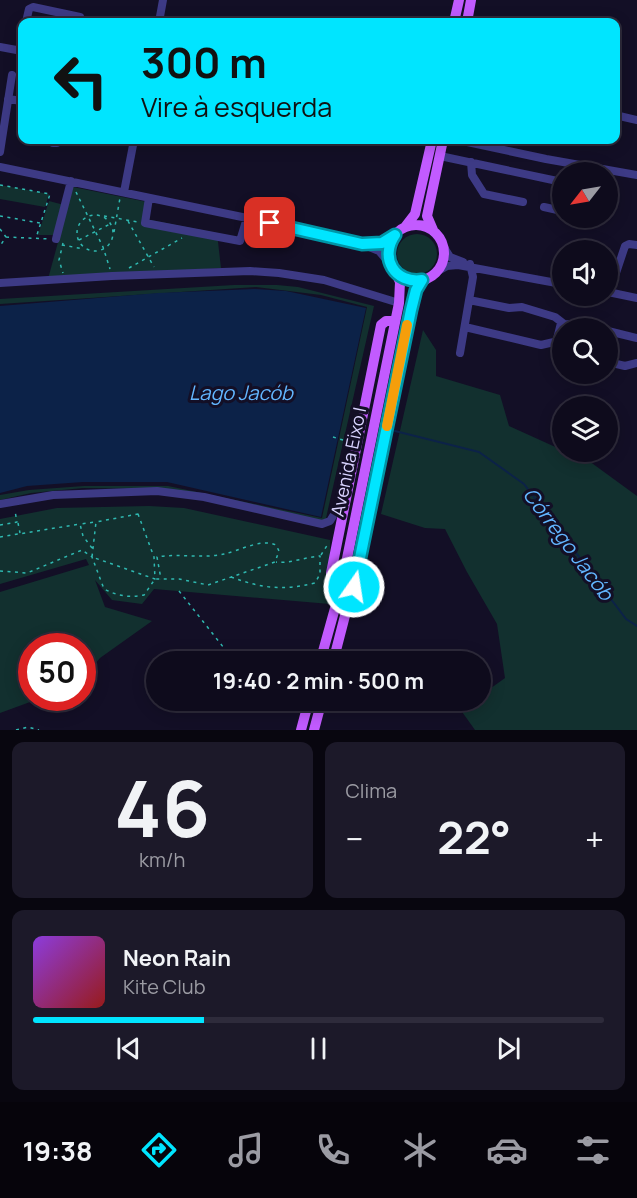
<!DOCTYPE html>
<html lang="pt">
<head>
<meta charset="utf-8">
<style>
  :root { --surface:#0e0b1c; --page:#1c1929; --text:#f1f3f6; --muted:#9b9ba3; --line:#2e2b3b; --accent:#00e5ff }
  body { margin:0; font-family:Manrope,sans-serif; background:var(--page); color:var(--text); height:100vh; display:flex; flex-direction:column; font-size:22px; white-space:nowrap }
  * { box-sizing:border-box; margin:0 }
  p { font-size:20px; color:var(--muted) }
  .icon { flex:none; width:33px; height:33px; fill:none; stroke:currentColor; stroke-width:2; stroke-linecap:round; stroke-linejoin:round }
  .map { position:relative; height:730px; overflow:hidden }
  .panel { display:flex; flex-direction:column; gap:12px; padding:12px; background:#08060f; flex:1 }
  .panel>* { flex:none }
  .top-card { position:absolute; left:18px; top:18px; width:602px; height:126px; border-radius:12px; box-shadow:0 3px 15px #0003,0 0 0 2px var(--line); background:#00e5ff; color:#111; overflow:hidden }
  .needle { width:39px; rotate:239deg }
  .fabs { position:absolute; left:552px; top:162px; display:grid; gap:12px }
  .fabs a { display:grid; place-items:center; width:66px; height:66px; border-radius:50%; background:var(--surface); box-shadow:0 3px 15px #0003,0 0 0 2px var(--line); font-size:30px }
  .speed { position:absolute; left:18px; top:633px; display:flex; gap:12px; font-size:30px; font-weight:700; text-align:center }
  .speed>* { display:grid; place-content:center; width:78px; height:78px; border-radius:50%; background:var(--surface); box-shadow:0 3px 15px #0003,0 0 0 2px var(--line); line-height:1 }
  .speed .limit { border:9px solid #d22; background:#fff; color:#111 }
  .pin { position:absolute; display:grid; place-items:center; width:51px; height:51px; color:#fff; margin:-26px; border-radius:12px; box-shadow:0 3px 9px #0006 }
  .me { position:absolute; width:66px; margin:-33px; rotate:13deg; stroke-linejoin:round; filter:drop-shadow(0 0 4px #0008) }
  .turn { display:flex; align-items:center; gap:21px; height:126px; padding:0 24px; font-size:27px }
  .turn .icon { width:78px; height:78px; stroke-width:2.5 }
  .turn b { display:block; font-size:42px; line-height:51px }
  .big { font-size:45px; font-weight:700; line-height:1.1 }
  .panel .widget { flex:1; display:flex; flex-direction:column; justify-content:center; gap:9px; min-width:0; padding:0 21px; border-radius:12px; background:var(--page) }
  .panel .dial { align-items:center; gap:0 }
  .dial b { font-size:78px; line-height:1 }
  .song { display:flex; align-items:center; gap:18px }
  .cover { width:72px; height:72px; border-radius:9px; background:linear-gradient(135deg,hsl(270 70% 55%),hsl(0 70% 35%)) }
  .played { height:6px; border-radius:3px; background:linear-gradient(90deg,var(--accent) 30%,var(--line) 30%) }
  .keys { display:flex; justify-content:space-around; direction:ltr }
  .heat { display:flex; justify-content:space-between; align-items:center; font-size:33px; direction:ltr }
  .panel .tiles { flex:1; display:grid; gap:12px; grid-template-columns:1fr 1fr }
  .widget:last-child { grid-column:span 2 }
  .trip { position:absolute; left:146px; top:651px; width:345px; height:60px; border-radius:30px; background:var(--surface); box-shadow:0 3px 15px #0003,0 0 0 2px var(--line); font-weight:700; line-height:60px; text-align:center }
  .dock { display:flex; height:96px; justify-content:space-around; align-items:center; background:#06040b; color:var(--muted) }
  .dock .icon { width:42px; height:42px }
  .dock .selected { color:var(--accent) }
  .dock b { font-size:27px; color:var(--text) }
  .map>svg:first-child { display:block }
</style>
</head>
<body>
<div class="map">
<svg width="637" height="730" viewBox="0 0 637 730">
  <rect width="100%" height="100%" fill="#130f26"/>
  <!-- green -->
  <path fill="#12302f" d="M0,185L49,194L45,207L0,199Z
    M73,187L147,202L146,219L217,233L221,268L48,279Z
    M49,201L64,205L54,235H38Z
    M397 254a20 20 0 1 1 40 0a20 20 0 1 1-40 0Z
    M234,285H277L298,287L374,306L326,518L323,522L167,489L83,488L31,493L0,500V495L29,490L84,486H168L322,518L367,307L321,295L256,287L0,304V299Z
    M423,330L436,350V376L500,395L509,426L562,450V452L589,461L637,496V730H475L460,709L473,701L480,700V696L505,678L497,624L467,572L445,529L425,528L381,514Z
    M149,506L184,508L330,540V604L154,589L142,604L112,600L95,580L105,607L152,621L100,658L83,678L82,646H32V698H41L0,713V592L89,565L86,559L0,584V519L57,508Z"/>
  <!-- water -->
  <path fill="#0c2248" d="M255,289L286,291L366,308L321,517L167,482H83L27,486L0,493V306L158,293Z"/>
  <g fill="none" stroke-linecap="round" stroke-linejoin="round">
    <!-- stream -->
    <path stroke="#0c2248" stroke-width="2" d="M395,431L479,452L524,484L626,619L637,626"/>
    <!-- path -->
    <path stroke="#2fb8b0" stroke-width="1.5" stroke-dasharray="3 4.5" stroke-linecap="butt" d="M0,185L50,194L36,238
      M76,192L103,247L110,269
      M77 233a18 18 0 1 1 36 0a18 18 0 1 1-36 0Z
      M0,216L40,223
      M104,216L138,222
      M128,221L154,267
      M0,229L6,237L0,246
      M114,232L120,198
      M6,237L50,239
      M79,240L110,224
      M63,243L59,260L63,273
      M62,245L84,249
      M129,268L182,238
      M333,437L346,441
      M138,514L154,557L155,579L92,557L96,522Z
      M18,523L20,533
      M0,525L17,522L15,511
      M0,537L80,524
      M92,548L83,536L80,524L95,522
      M321,555L328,544
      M0,571L27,573L82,550L92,557L104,589C118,596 129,598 144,595L155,579H179L208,585L275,562L279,551L276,545C261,538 239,551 224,554C203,559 179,553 157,557L161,579
      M231,577C261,588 282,591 315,583L320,574V556C306,557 288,564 276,562
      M179,591L235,662
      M289,700L298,706
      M16,730L28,727L39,730"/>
    <!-- minor -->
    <path stroke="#3d3a85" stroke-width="8" d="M26,22L29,9L33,7L80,17
      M159,22L163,0
      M0,47L22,51
      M19,51L22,35
      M8,99L22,101
      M615,115L637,120
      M458,140L546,159L637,175
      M53,143H57L61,140
      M0,152L12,75
      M440,156L562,182
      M471,162L472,175L484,194L523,202
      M0,167L247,218L362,244L379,251L390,264
      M124,192L134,140
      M149,198L145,223L240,241L247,218
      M544,207L562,211
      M56,239L71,181
      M368,244L382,243L395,235
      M443,246L450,257L463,262
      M438,271L447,266L458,265L562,284
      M0,283L112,276L250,271L279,273L324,280L399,303
      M608,286L614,279L625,246L629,244L637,245
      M608,292L637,298
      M469,300L509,308L522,307L555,317L564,324L580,325L598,328
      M465,327L541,345L554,342L562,350
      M608,331L637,338
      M556,343L561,323
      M460,353L473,277L470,264
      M608,362L625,366L637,363
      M0,504L53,495L157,491L204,497L322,524L330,521L338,508L344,507"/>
    <!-- major -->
    <path stroke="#c25bff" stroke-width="10" d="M454,22L459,0
      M467,22L471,0
      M388 253a28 28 0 1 1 56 0a28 28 0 1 1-56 0Z
      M405,227L415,214L432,140
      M433,230L427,216L443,140
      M338,594L332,584L331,573L381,325L386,321H395
      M320,662L342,583L399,303L400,282L394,269
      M333,662L362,550L414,297L422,281
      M301,730L309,700
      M314,730L322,700"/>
  </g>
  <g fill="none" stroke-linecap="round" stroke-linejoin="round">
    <!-- route casing -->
    <g stroke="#0095a6" stroke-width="15">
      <path id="route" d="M270,223L362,244L382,243L395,235C379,258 395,284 422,280L416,290L411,310L354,587"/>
    </g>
    <!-- route -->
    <use href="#route" stroke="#00e5ff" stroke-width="10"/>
    <!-- slow -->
    <path stroke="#f59e0b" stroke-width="10" d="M387,426L407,325"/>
  </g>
  <g text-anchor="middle" stroke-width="6" stroke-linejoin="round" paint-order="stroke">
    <!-- street labels -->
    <g font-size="18" fill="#d9d4ff" stroke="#130f26">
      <text transform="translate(349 462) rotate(-78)" y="6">Avenida Eixo I</text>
    </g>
    <!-- water labels -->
    <g font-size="20" font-style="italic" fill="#62b6ff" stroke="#130f26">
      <text x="241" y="400">Lago Jacób</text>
      <text transform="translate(568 544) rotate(53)" y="7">Córrego Jacób</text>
    </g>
  </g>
</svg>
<div class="fabs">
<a><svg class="needle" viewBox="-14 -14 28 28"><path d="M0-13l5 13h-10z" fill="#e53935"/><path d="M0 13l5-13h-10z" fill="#9b9ba3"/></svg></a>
<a><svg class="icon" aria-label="sound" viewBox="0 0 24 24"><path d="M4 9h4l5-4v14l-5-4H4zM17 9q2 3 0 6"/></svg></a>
<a><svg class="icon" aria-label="search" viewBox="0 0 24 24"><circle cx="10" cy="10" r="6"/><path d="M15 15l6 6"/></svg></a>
<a><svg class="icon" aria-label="layers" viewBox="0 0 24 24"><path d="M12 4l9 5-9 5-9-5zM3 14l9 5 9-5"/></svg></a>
</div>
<div class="speed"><div class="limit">50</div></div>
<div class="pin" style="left:270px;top:223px;background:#d93025"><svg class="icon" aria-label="arrive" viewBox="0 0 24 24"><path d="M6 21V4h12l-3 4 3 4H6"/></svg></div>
<svg class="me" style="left:354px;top:587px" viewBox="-20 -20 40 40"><circle r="17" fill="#00e5ff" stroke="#fff" stroke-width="3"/><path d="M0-11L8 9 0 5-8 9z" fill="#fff"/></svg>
<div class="trip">19:40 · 2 min · 500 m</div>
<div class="top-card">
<div class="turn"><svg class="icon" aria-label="left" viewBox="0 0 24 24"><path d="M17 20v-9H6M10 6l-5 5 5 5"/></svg><div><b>300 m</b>Vire à esquerda</div></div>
</div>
</div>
<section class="panel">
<div class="tiles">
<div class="widget dial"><b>46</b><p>km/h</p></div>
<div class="widget"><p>Clima</p>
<div class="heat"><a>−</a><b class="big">22°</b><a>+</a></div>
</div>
<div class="widget">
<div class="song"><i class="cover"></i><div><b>Neon Rain</b><p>Kite Club</p></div></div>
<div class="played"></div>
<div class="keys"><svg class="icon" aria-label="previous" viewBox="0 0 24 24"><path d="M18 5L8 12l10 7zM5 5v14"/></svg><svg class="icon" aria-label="pause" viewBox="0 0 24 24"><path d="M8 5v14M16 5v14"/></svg><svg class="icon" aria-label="next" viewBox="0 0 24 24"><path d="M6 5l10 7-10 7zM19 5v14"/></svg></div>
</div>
</div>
</section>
<nav class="dock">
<b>19:38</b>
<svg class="icon selected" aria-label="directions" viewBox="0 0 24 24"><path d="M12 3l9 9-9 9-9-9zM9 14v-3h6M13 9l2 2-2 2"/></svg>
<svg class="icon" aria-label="music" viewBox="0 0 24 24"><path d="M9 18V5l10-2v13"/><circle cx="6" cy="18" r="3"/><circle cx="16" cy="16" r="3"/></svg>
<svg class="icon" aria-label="phone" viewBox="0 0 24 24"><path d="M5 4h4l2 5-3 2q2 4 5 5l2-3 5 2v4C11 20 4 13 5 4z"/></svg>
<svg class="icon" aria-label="climate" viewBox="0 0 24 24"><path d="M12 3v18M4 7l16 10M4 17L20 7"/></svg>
<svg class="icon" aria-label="car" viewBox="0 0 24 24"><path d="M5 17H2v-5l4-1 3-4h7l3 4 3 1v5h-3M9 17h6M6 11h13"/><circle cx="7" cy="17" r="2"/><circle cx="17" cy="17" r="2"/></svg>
<svg class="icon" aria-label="filters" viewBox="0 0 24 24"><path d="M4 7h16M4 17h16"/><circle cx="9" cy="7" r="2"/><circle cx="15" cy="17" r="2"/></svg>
</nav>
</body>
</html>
